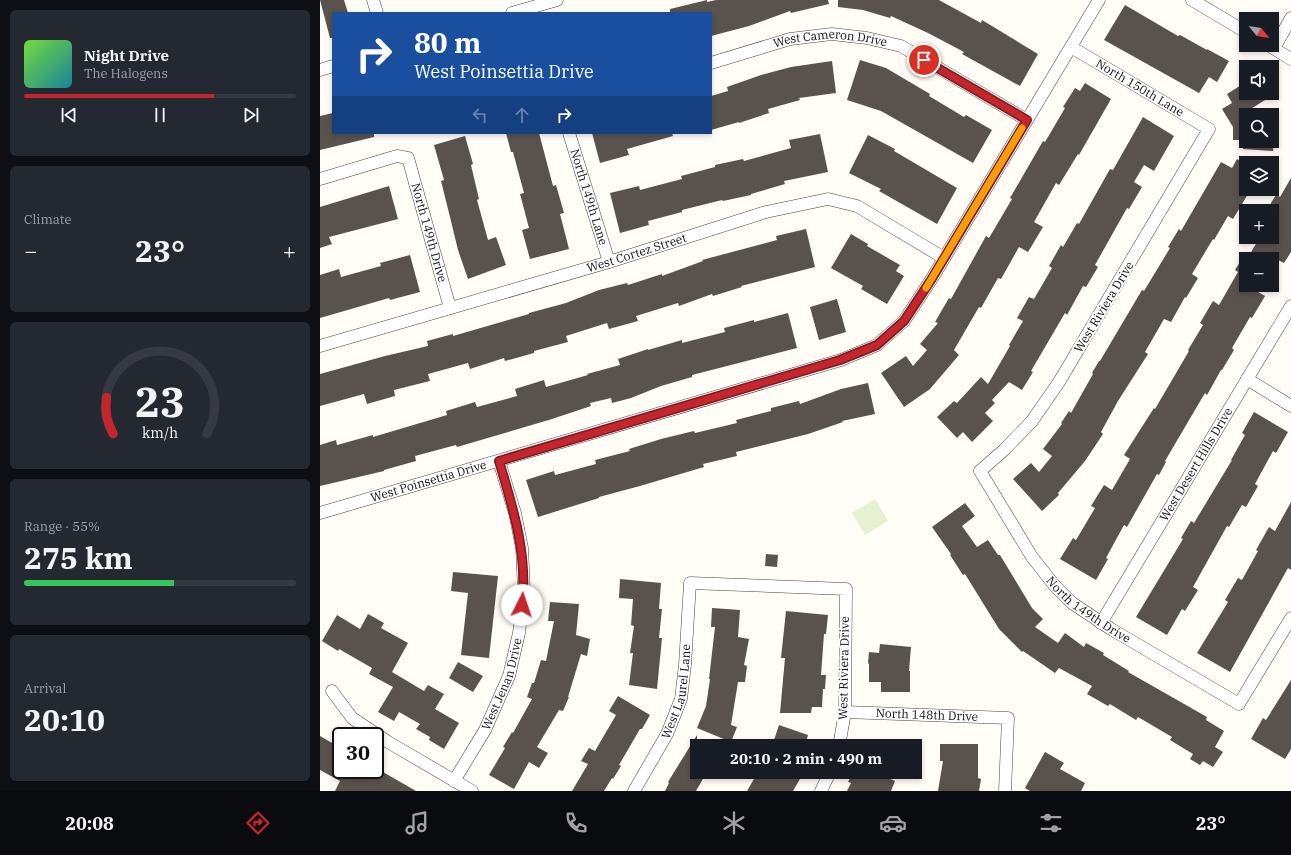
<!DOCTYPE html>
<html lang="en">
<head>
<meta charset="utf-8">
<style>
  :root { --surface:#171b24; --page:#242831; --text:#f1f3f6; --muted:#9ea1a6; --line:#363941; --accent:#c4262e }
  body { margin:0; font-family:"IBM Plex Serif",serif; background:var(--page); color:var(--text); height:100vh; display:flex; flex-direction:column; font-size:15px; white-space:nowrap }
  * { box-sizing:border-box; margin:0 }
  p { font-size:13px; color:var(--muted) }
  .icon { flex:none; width:22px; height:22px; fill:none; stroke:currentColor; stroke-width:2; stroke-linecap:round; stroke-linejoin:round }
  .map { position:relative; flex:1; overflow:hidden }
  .side { display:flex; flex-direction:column; gap:10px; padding:10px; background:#0d0f14; width:320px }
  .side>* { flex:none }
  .guide { position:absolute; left:12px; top:12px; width:380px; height:122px; border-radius:0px; box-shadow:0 2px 6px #0003; background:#1a4fa0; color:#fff; overflow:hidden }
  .needle { width:26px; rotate:120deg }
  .controls { position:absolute; left:919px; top:12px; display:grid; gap:8px }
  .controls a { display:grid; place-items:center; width:40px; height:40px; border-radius:0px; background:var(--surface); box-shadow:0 2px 6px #0003; font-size:20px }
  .speed { position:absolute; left:12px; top:727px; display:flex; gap:8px; font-size:20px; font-weight:700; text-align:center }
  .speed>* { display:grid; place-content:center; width:52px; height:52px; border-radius:50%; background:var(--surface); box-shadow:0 2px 6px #0003; line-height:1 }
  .speed .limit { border:2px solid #111; border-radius:6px; background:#fff; color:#111 }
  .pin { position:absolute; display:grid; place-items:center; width:34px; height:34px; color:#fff; margin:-17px; border:2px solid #fff; border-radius:50%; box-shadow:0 1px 4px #0007 }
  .me { position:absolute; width:44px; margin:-22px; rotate:4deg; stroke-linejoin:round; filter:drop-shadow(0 0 3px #0008) }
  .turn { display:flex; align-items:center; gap:14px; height:84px; padding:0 16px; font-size:18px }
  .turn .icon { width:52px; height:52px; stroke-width:2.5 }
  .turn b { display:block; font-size:28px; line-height:34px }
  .lanes { display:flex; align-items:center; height:38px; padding:0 16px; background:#0003; justify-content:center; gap:20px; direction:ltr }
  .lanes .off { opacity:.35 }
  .big { font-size:30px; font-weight:800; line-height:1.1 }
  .side .card { flex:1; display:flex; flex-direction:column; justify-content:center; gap:6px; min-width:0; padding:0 14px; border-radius:6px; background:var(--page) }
  .side .dial { align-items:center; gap:0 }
  .dial svg { height:104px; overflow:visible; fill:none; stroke:var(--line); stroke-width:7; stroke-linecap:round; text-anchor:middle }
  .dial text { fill:var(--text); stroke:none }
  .song { display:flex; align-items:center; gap:12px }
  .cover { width:48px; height:48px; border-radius:6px; background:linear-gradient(135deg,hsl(100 70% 55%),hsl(190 70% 35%)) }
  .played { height:4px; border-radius:2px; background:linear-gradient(90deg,var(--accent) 70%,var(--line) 70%) }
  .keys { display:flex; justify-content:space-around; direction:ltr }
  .heat { display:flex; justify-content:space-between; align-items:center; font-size:22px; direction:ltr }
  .charge { height:6px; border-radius:3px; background:linear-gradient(90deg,#34c759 55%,var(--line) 0) }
  .trip { position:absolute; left:370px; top:739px; width:232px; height:40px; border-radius:0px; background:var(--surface); box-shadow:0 2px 6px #0003; font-weight:800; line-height:40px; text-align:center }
  .dock { display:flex; height:64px; justify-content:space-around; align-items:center; background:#090b0e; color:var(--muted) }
  .dock .icon { width:28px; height:28px }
  .dock .current { color:var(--accent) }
  .dock b { font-size:18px; color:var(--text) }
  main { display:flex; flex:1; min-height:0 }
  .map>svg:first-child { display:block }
</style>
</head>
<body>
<main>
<section class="side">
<div class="card">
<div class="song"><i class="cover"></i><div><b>Night Drive</b><p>The Halogens</p></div></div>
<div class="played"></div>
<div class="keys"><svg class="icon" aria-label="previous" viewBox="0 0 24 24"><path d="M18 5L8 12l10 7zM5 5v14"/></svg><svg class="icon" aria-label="pause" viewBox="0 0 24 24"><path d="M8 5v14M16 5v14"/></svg><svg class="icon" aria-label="next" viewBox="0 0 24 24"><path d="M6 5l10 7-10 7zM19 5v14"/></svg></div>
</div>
<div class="card"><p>Climate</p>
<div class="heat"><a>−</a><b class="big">23°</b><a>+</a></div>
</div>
<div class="card dial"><svg viewBox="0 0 100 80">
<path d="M14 69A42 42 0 1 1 86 69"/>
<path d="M14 69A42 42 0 0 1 9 41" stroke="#c4262e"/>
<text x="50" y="56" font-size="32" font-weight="700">23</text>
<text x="50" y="72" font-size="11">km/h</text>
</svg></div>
<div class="card"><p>Range · 55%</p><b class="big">275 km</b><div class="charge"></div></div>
<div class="card"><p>Arrival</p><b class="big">20:10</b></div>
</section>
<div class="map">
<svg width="971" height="791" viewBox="0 0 971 791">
  <rect width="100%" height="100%" fill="#fffdf5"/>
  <!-- pitch -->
  <path fill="#e6f2cf" d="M555,499L568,521L545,535L532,513Z"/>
  <!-- building -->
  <path fill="#5a524d" d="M0,0H24L28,13H13V38H10Z
    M387,0V2L396,0H508L509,4L471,13L470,11L429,26L391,36V13H350V9Z
    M518,0H619L661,23L662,20L718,54L700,86L642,54L644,52L608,33L571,16L570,18L543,10L518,7Z
    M805,5L858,36L860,35L887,50V49L909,61L897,82L889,77L879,93L784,40Z
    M540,60L566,68L610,94L609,96L644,117L646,115L672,130L653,163L561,111L527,100Z
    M512,61L516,93L479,98L480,100L448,109L449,113L419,123V122L391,130V96L408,91L407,87L441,75L471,67Z
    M926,82V93H941L945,100L926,112V140H913V127L902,109L912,103L907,94Z
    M765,83L791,99L759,155L758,154L739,185L736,183L714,222L723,227L708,252L699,247L681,279L678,278L661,308L659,307L634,350L639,355L610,389L584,407L561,373L586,356L593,366L607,350L600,344L618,323L615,322L629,298L631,299L666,236L669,238L692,199L690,198L708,167L723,141L725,142L745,108L743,107L755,88L760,91Z
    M13,113V133H54V137L0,150V116Z
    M823,117L854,136L834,171L824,165L814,182L822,187L809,209L807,208L775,265L778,267L766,287L763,286L747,315L745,313L711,371L713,372L702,390L689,382L672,400L675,403L665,413L673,421L652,442L643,432L637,438L617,417L634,401L637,403L661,377L668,384L690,346L689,345L703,321L697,318L709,297L714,299L732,268L729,266L741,245L743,247L757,223L759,224L790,169L793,170Z
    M186,133H219L233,186L236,185L244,213L240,214L249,249L210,259L202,230L209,228L200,194L204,193L193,152H191Z
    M272,133H352L353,136L307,149L309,155L280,163Z
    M500,134L508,172L464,181L465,184L431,194V195L403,201L402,200L362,210V212L328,221L329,225L300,233L290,193L319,186L320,190L362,179L361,176L395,167V165L423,159L424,161L471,148L469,140Z
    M548,135L575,149L574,151L637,188L617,224L559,191L561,189L529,173Z
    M145,136L153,164L151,165L159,199L157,200L168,240L176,237L186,265L148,279L138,250L130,217L121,181L124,180L114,145Z
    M923,141H954L953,151L923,149Z
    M917,159L926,165V189H931L913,219L908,216L894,240L893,239L872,274L878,278L866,298L865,297L851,322L844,319L825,352L828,354L798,401L781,432L783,434L765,461L738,493L739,495L722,511L693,479L711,463L719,472L732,456L723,449L742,424L741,423L749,411L751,413L773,374L772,373L779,361H780L822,290L824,291L850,248L848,247L859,229L861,231L901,162L912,168Z
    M971,178V252L964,263L956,259H927L940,237H952V211H946L956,195L960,197Z
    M69,186L78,219L9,237L12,244L0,248V207Z
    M486,229L495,267L421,286L422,287L393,296L392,294L359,306L358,303L316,316L318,321L289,329L287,323L246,336L248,342L214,351V353L185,361L184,358L150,369L148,363L108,374L110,381L74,390L75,396L47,404L44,394L0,406V374L65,356L108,346L107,341L133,334V336L209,314V313L246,303L279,290L307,283L308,285L342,274V276L383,261L382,260L457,240L456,236Z
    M531,234L548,244L547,246L580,265L576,271L584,276L567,304L541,289L543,286L511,268Z
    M926,252V285H942L938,292L945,296L932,318L930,317L912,348L914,350L902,370H901L887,395L885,393L845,461L846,462L839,475L837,474L807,527L804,525L786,558L788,559L776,580L740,559L753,538L756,540L775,508L771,506L784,485L792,490L810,459L804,455L834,408L835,409L869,351L868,350L883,325L880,323L893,301L899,305L918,272L915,270Z
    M90,255L100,292L70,300L69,298L0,318V275L19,269L21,277L61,266L60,263Z
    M517,299L526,332L499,340L490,307Z
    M468,313L477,348L372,375V377L341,386L311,398L292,403L291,398L270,403L271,406L232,419L137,447L136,445L95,456L96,461L64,470V471L0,486V445L16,440L17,445L53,435V437L127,415L126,411L155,402L157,407L197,396L195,389L224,380L226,387L268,375L267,374L300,365L298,359L328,349V350L362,340V343L405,332L404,328L434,320V322Z
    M548,383L555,414L522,421L523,422L488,434L416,452L417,456L383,464L384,467L320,486L279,497V498L218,517L206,480L234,471L235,475L276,464L275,460L310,451L309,449L341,439L374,431L375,433L417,423L416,420L451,411V408L479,401L480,404L521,389Z
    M934,412L968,432L956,453L953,451L935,484L938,486L926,507L922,505L909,527L907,526L873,587L878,590L865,611L862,609L847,635L816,617L863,539L861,538L871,521L874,523L912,460H911L925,435L922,433Z
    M971,502V570L968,568L910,672L877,653L908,602L905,600L918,578L922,580L938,551L936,550L949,527L955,531Z
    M645,503L655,516L642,526L657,547L668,540L678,555H680L712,608L723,619L715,627L738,643L745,633L764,647L766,643L784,653L783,655L809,671L808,672L887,717L886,720L904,731L895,747L903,752L893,767L883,761L880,765L870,759L873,754L850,740L852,737L818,717L816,720L790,704L788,706L767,694L772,686L739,668L735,673L703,651L702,652L679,629L645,574L643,575L630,555L631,554L612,527Z
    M446,554L458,555L457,567L445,566Z
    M133,572L178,576L169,658L141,655L148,593L131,591Z
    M300,579L341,583L339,609H342L339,638H342L337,689L309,685L313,653H310L314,626L311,625L313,599L299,598Z
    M230,602L259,604L256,635L270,639L267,656L261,654L248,697H249L243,711L239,710L217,747L228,753L219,768L209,762L194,789L169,775L185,748L183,747L192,732L193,733L212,699L207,697L212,683H214L221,660L226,661L234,621H228Z
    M392,608L420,610L418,637L429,639L424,665L427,666L425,682H418L411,725L417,727L411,742L377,728L386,706L390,679H389L395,627H391Z
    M466,611L508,615L506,634H504L501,675H506L505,689H503L502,707H492L491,713H460L465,658H461Z
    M48,614L64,623L61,628L88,643L72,672L104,691L108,685L124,694L115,709L139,723L124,749L109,740L110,737L96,729L100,724L79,712L74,721L58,712L73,687L49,674L52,668L19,649L18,651L2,641L17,615L40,629Z
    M560,644L591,647L589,671H590V692H561V682H549V664L548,663L549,652L559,653Z
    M138,662L163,676L153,692L129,678Z
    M971,680V749L965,759L931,739L943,718L946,720Z
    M298,696L330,715L322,729H320L299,765L301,766L293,779L292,778L284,791H252L268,764L261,761L269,748L275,751L296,715L289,711Z
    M459,725L488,735L485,746H452Z
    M377,735V772H387L376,791H345L349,783L348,782Z
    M0,736L21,748V770H55L56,768L96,791H15L20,781L0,770Z
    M620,744H658V778L661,779L659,791H618L623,761H620Z
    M725,752L744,763L740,769L765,783L761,791H710L705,788Z
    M438,772H484L473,791H427Z
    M533,772H554L575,781L571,791H527L531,783L528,782Z"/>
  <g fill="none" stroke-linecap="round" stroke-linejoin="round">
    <!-- minor casing -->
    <g stroke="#444" stroke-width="13">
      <g id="minor">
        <path d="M53,0L57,13"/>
        <path d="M872,0L926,32"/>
        <path d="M192,13L237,0"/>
        <path d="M948,45L971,59"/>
        <path id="s1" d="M751,47L889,129L739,382L712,421L684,450L660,471L712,557L735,586L752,603L791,629L919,704L971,618"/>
        <path d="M954,48L971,18"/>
        <path id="s2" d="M391,63L470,39L512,34L547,38L581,46L707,120"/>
        <path d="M0,70L13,66"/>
        <path id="s3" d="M249,133L289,262"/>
        <path id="s4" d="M0,179L77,156L88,158L130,308"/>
        <path id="s5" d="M0,346L289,262L446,212L508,199L537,206L624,258"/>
        <path d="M927,379L971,406"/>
        <path id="s6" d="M0,513L521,360L557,345L584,321L611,280L779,0"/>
        <path id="s7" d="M781,623L971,306"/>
        <path d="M12,691L32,718L68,742L152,791"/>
        <path id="s8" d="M525,712L688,718L685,791"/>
        <path id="s9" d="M134,781L165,730L189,676L199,633L204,591L202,548L195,513L179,461"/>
        <path id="s10" d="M314,791L347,734L361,699L365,665L370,583L526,589L525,712L519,746"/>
        <path d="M501,791L510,772"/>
      </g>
    </g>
    <!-- minor -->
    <use href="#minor" stroke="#fff" stroke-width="12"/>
  </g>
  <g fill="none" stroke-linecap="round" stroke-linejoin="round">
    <!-- route casing -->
    <g stroke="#7f191e" stroke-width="10">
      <path id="route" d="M202,605C208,555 193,508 179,461L520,360L557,345L584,321L611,280L707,120L604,60"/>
    </g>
    <!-- route -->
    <use href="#route" stroke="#c4262e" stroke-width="7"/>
    <!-- slow -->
    <path stroke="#f59e0b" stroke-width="7" d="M606,288L702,128"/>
  </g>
  <g text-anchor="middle" stroke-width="4" stroke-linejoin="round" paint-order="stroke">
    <!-- street labels -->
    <g font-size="12" fill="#111" stroke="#fff">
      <text dy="4" stroke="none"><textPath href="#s2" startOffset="123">West Cameron Drive</textPath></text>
      <text dy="4" stroke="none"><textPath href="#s1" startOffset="80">North 150th Lane</textPath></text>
      <text dy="4" stroke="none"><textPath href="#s3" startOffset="67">North 149th Lane</textPath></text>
      <text dy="4" stroke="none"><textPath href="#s4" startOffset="169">North 149th Drive</textPath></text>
      <text dy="4" stroke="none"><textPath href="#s5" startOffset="330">West Cortez Street</textPath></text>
      <text transform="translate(784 307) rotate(-59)" y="4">West Riviera Drive</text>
      <text dy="4" stroke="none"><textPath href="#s7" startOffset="185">West Desert Hills Drive</textPath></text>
      <text dy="4" stroke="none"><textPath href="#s6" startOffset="113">West Poinsettia Drive</textPath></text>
      <text dy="4" stroke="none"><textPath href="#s1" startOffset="753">North 149th Drive</textPath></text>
      <text transform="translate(524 668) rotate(-89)" y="4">West Riviera Drive</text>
      <text dy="4" stroke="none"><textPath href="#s9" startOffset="109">West Jenan Drive</textPath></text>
      <text dy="4" stroke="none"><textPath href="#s10" startOffset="110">West Laurel Lane</textPath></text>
      <text dy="4" stroke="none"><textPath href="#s8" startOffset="82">North 148th Drive</textPath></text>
    </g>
  </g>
</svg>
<div class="controls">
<a><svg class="needle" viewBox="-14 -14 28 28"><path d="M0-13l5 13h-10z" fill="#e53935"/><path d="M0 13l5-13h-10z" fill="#9ea1a6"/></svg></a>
<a><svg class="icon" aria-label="sound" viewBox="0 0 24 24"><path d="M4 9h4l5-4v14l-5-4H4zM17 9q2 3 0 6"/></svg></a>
<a><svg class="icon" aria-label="search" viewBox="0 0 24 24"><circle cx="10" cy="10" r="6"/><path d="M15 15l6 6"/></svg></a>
<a><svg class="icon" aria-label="layers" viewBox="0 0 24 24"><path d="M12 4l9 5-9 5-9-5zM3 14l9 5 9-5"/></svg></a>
<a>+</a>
<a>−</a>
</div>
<div class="speed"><div class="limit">30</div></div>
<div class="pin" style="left:604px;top:60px;background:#d93025"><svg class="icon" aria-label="arrive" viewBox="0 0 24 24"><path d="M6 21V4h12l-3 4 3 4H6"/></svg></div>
<svg class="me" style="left:202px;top:605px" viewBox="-20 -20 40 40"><circle r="19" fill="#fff"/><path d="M0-13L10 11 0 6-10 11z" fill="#c4262e"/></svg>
<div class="trip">20:10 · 2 min · 490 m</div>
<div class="guide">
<div class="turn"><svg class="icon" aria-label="right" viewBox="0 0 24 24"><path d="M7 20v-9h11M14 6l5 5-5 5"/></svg><div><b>80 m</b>West Poinsettia Drive</div></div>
<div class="lanes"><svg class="icon off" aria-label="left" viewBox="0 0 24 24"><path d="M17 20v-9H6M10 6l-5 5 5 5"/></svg><svg class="icon off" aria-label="ahead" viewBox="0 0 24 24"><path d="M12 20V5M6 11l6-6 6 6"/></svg><svg class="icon" aria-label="right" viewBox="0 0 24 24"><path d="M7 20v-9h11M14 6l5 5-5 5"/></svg></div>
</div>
</div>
</main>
<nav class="dock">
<b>20:08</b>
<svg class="icon current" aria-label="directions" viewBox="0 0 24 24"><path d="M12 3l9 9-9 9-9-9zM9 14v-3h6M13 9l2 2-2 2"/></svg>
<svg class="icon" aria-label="music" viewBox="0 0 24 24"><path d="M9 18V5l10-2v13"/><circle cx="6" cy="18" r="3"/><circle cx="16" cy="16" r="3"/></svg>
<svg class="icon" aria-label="phone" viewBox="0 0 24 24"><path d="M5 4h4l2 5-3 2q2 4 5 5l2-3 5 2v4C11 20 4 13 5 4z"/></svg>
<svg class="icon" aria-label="climate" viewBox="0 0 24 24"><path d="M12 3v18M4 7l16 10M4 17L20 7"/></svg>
<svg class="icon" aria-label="car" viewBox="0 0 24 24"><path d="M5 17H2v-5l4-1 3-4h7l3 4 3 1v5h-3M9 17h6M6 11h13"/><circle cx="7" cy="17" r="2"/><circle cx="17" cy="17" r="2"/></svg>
<svg class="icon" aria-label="filters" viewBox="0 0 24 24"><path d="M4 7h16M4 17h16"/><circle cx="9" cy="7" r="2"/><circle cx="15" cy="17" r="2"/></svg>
<b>23°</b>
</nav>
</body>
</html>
